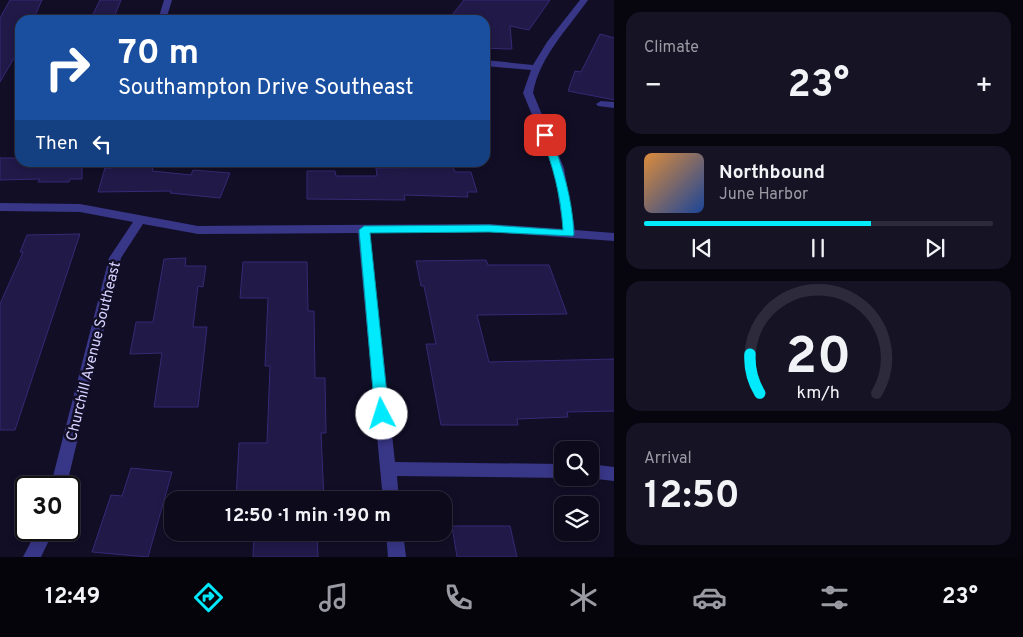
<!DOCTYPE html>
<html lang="en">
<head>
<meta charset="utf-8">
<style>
  :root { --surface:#0d0a1c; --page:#161325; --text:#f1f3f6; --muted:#9a9aa3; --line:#2d2b3b; --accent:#00e9fd }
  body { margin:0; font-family:Overpass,sans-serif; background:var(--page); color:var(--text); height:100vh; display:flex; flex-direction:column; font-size:19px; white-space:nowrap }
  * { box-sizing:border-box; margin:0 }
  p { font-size:16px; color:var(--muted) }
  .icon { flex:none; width:28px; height:28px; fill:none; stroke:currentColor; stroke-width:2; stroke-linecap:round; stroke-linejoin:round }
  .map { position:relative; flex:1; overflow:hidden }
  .sheet { display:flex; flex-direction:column; gap:12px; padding:12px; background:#07060f; width:409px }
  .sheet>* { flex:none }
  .top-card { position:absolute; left:15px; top:15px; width:475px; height:152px; border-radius:15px; box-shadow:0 2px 8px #0003,0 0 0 1px var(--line); background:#1a4fa0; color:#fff; overflow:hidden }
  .tools { position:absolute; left:554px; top:441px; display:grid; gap:10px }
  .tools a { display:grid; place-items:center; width:45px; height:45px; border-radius:10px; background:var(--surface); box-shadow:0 2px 8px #0003,0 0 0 1px var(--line); font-size:25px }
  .speed { position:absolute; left:15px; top:476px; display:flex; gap:10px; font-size:25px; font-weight:700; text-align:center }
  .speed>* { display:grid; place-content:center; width:65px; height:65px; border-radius:50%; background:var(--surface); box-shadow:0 2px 8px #0003,0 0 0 1px var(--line); line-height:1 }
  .speed .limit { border:2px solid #111; border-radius:8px; background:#fff; color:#111 }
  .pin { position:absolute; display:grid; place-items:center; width:42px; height:42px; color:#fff; margin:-21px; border-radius:10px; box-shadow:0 2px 8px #0006 }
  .me { position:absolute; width:55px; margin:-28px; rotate:355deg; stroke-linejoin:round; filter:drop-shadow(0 0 4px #0008) }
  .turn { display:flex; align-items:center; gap:18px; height:105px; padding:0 20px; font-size:22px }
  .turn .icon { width:65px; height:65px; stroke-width:2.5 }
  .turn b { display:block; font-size:35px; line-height:42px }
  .then { display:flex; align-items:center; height:48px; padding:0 20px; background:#0003; gap:10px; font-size:19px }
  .big { font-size:38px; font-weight:700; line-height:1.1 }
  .sheet .tile { flex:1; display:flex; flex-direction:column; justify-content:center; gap:8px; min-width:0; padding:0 18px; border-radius:15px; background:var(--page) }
  .sheet .dial { align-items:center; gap:0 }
  .dial svg { height:130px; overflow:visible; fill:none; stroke:var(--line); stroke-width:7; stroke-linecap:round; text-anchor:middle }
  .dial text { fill:var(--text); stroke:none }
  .song { display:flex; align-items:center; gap:15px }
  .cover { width:60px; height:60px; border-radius:8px; background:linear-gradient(135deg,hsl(30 70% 55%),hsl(220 70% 35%)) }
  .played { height:5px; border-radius:2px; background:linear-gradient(90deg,var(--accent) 65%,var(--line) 65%) }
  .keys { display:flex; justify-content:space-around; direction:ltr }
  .heat { display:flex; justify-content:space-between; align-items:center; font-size:28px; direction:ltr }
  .trip { position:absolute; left:164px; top:491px; width:288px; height:50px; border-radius:15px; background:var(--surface); box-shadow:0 2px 8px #0003,0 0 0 1px var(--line); font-weight:700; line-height:50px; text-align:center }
  .tabs { display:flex; height:80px; justify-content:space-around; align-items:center; background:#05040b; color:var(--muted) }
  .tabs .icon { width:35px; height:35px }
  .tabs .active { color:var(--accent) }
  .tabs b { font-size:22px; color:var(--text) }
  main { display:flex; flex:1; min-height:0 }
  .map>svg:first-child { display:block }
</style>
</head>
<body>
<main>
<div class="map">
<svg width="615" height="557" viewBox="0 0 615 557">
  <rect width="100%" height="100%" fill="#110e26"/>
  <!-- building -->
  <path fill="#211948" stroke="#372975" d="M10,0H42L33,20H20V48L0,82V18Z
    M100,0H121L113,20H90Z
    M464,0H550L529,30L510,26L512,49H507L485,48V20H448Z
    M600,34L615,38V100L568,91L575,71L581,72Z
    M0,158H20V162H82V179H70L69,182H38L40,179L0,180Z
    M112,164H154L152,171L191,175L193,170L230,173L220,198L170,193L171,191L98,192L105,168H112Z
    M453,167L455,172H471L477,192H467L468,197L404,195L405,200L307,199V171H335L336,176H377L376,168Z
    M80,234L15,430H0V304L23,252H20L27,235Z
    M186,258L185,266H206L203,287L198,286L193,327H207L198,407H154L162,353L130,354L136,322H153L164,259Z
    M486,260L488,265H549L567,314L477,315L489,362L615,359V411L567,412L568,417L517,419L518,425H441L426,344H436L424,286H421L416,261Z
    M243,262H307L308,311H314L315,378H325L326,433H321L324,500H236L239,443H267L270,366H265L268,298H240Z
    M131,468L172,472L148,557L92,552L111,495L122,496Z
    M452,526H510L517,557H457Z
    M254,532H317L318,557H253Z"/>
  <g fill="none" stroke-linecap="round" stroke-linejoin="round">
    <!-- street -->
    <path fill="#383687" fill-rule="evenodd" d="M164,0H172L166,20H158Z
      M580,0H588C567,30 540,56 533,93L564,168L575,230L615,233V241L489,232L370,233L395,462L562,464L564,478L397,476L399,500H383L358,233L198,234L143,224L121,258L66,488H50L109,258L133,222L80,212L0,211V203L80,204L198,226L489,224L563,229L554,168L523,93L531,70L485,66V60L533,65L547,42Z
      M601,101L615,102V108L598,106L596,104Z
      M590,464L615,467V481L588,478H590Z
      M37,530H54L41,557H23Z
      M386,532H403L406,557H388Z"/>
  </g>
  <!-- route -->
  <path fill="#00e9fd" stroke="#0097a4" d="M545,132L550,135C563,168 572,197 574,234L573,236L489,232L370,233L389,414L387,418L382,420L377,418L375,414L359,230L364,226L489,225L563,230C561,196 553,166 541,135Z"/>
  <g text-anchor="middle" stroke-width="5" stroke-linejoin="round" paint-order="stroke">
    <!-- street labels -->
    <g font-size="15" fill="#d7d2ff" stroke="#110e26">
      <text transform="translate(93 351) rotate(-76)" y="5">Churchill Avenue Southeast</text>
    </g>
  </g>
</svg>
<div class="tools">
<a><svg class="icon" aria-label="search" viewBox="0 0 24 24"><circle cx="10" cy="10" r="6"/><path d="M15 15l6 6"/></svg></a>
<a><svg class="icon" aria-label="layers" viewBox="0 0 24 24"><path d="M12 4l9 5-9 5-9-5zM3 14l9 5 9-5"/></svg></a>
</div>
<div class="speed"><div class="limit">30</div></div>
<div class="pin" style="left:545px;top:135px;background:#d93025"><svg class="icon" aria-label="arrive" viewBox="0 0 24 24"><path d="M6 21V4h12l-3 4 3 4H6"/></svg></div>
<svg class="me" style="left:382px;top:414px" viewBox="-20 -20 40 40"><circle r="19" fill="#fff"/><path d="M0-13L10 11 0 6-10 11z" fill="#00e9fd"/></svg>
<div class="trip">12:50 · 1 min · 190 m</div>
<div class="top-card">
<div class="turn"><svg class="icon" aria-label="right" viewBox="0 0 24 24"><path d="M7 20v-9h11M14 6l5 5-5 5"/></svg><div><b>70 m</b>Southampton Drive Southeast</div></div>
<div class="then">Then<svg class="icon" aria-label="left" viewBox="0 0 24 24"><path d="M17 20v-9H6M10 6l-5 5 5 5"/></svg></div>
</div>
</div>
<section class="sheet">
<div class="tile"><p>Climate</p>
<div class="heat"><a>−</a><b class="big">23°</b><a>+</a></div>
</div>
<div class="tile">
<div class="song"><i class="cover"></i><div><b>Northbound</b><p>June Harbor</p></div></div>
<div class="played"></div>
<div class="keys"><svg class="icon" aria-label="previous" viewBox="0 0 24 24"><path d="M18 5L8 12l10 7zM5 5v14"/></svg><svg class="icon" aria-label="pause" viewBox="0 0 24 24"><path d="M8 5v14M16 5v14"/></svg><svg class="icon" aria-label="next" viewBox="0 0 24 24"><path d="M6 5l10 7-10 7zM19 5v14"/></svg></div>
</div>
<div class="tile dial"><svg viewBox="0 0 100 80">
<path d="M14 69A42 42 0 1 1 86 69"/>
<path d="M14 69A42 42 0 0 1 8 45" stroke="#00e9fd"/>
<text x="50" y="56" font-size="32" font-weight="700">20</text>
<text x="50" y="72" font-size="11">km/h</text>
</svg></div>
<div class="tile"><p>Arrival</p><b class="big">12:50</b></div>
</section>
</main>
<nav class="tabs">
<b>12:49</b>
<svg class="icon active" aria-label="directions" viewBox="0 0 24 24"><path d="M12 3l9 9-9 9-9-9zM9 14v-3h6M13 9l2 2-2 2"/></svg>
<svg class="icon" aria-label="music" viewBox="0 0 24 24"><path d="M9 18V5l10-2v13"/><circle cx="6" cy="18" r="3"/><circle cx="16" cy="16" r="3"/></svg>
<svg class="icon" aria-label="phone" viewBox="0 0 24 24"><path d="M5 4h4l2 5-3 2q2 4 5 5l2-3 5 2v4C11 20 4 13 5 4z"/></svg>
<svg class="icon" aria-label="climate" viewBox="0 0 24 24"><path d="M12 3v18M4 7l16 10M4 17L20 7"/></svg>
<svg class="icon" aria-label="car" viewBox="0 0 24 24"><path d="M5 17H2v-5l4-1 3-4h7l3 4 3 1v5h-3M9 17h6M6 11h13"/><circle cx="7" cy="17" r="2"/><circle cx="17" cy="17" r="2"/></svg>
<svg class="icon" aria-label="filters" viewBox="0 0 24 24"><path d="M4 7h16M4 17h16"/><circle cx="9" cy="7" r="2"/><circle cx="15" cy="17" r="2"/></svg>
<b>23°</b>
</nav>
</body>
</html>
